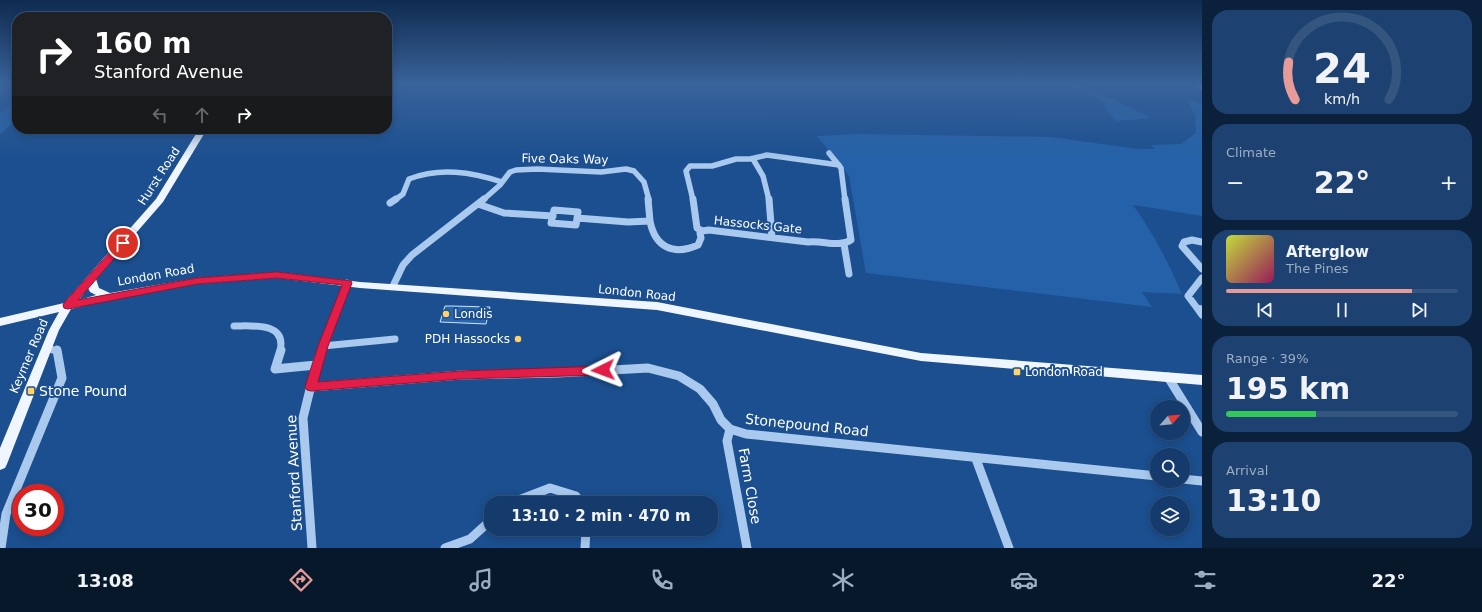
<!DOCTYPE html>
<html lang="en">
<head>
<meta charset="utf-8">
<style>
  :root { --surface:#143b6b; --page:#1d4271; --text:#f1f3f6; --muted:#9dadc1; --line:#33557e; --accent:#e69b98 }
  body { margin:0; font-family:"DejaVu Sans",sans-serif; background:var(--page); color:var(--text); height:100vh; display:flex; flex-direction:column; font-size:15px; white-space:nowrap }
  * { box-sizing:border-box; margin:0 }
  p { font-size:13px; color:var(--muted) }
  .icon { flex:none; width:22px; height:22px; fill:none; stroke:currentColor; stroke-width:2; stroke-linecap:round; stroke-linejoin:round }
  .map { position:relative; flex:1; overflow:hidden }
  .details { display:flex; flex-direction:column; gap:10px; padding:10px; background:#0b203b; width:280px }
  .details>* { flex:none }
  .top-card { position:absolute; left:12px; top:12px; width:380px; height:122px; border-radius:16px; box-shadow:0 2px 10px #0003,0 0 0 1px var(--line); background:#202124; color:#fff; overflow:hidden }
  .needle { width:26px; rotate:63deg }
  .buttons { position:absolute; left:1150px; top:400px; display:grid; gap:8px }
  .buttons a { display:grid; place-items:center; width:40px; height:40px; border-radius:50%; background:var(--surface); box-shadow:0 2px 10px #0003,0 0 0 1px var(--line); font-size:20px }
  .speed { position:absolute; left:12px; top:484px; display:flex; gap:8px; font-size:20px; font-weight:700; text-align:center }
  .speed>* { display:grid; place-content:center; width:52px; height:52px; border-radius:50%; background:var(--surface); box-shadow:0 2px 10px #0003,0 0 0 1px var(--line); line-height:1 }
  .speed .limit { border:6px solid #d22; background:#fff; color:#111 }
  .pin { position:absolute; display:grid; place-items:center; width:34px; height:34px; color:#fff; margin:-17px; border:2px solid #fff; border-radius:50%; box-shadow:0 1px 4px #0007 }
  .me { position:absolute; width:44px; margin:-22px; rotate:267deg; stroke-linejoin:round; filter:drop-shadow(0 0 3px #0008) }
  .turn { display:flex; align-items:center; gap:14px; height:84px; padding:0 16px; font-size:18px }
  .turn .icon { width:52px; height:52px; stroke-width:2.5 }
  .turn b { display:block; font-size:28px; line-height:34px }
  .lanes { display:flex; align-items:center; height:38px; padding:0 16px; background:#0003; justify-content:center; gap:20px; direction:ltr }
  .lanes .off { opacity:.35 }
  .big { font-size:30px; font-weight:700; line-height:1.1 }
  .details .widget { flex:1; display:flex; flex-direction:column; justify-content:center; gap:6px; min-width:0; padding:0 14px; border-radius:16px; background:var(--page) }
  .details .dial { align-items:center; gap:0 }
  .dial svg { height:104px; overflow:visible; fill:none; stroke:var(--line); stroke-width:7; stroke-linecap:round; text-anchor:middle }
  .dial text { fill:var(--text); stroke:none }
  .song { display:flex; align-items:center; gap:12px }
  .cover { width:48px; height:48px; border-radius:6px; background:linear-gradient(135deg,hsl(70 70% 55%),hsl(330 70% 35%)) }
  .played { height:4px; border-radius:2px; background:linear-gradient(90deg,var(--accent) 80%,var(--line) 80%) }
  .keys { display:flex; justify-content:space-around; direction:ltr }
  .heat { display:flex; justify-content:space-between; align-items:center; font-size:22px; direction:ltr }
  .charge { height:6px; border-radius:3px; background:linear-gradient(90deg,#34c759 39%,var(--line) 0) }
  .trip { position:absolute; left:484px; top:496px; width:234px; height:40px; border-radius:16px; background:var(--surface); box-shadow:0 2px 10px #0003,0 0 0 1px var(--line); font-weight:700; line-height:40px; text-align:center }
  .tab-bar { display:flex; height:64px; justify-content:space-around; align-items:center; background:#08182b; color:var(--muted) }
  .tab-bar .icon { width:28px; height:28px }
  .tab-bar .selected { color:var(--accent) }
  .tab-bar b { font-size:18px; color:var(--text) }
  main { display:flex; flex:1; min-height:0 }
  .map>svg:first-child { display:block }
</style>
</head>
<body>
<main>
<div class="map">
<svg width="1202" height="548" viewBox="0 0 1202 548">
  <rect width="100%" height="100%" fill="#1b4f8f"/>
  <!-- green -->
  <path fill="#2461a8" d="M1065,83H1078L1152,118L1117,121L1107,112L1104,102Z
    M1186,98L1202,104V216L1133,205C1154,234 1168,262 1182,294L1142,292L1152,307L866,273L849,176L817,136L857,134L1051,137L1138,149H1155L1151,145L1181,144L1196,133L1195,115Z
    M17,101V120L0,134V113Z"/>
  <!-- building -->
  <path fill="#2a66ad" stroke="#cfe3fa" d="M445,306H452L490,307L486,324L440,322Z"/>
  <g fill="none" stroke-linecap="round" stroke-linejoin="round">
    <!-- minor-far2 -->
    <path stroke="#a9c9ee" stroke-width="5.5" d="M1200,83L1202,87
      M829,153L841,168L845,200
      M753,159L763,176L769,200
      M395,200L403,194L409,179C440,167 471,172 502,182
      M483,200L500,185L510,172L516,170L537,169L601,172L626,169L634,171L644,182L649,200
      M693,200L686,171L690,166H712L736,159H750L767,155L839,165"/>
    <!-- minor-far1 -->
    <path stroke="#a9c9ee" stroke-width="7" d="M648,199L650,221
      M693,199L697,228L702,231
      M769,199L772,237
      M390,203L396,199
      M478,204L504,213L553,216
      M554,210L578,212L576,225L551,223Z
      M577,218L628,222L650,221C655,247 673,256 698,245L701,238L700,233L702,231L709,230L808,242C823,240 838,248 851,240L845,199
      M1202,242L1192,240L1184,242L1182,246L1202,269
      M844,244L849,274
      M393,286L403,265L412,255L484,199
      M1197,308L1188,296L1202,278
      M1202,309L1197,308L1202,315
      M234,326C253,326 287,322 280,351
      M323,346L395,339
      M46,348L57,351
      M321,351L347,283"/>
    <!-- minor -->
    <path stroke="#a9c9ee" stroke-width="9" d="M281,350L275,369L316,365
      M1168,377L1202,432
      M311,387L461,375L558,373L648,368L679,376L700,389L713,404L721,420L730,429L746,434L1157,476
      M730,429L727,441L747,548
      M976,459L1009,548
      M1183,479L1202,481
      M511,503L550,488L576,496L579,503
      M1,548L6,514L62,378L57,350
      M312,548L303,418L316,365L322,350
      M445,548L470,539L491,520
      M585,548L586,529"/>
    <!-- major -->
    <path fill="#f0f6ff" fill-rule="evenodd" d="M199,129H207L163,202L96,279L99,288L110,293L197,278L277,272L360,282L657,302L921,353L1202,375V385L921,361L657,310L360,288L277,278L197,284L96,303L71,309L59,330L7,464L5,468L0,470V448L49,330L59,312L0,326V318L64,303L156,199ZM88,288L90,292L96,295L79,300Z"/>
  </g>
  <!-- sky -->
  <linearGradient id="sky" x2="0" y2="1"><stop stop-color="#0f2b4f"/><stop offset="0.52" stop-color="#39639b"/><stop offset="1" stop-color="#39639b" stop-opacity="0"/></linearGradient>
  <rect width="1202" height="160" fill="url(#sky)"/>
  <!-- route -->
  <path fill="#e11d48" stroke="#92132f" d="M123,240L128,243L126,245L78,300L197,278L277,272L351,281L352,283L328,346L318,382L461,371L603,366L607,368L608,370L607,373L603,375L461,379L311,391L307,390L305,387L318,346L342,285L277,278L197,284L68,309L64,308L63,305L64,303L120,241Z"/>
  <!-- markers -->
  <g fill="#ffd166" stroke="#1b4f8f" stroke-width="1.5">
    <circle cx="446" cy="314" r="4"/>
    <circle cx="518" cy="339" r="4"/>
    <rect x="1013" y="368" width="8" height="8" rx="2"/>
    <rect x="27" y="387" width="8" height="8" rx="2"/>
  </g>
  <g text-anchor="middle" stroke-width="4" stroke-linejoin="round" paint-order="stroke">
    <!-- street labels -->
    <g font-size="12" fill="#fff" stroke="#1b4f8f">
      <text transform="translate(565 159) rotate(1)" y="4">Five Oaks Way</text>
      <text transform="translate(159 176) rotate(-57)" y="4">Hurst Road</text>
      <text transform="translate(758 225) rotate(6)" y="4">Hassocks Gate</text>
      <text transform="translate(156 275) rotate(-10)" y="4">London Road</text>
      <text transform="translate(637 293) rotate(6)" y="4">London Road</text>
      <text transform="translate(29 356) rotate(-67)" y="4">Keymer Road</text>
    </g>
    <!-- poi labels -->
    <g font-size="12" fill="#fff" stroke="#1b4f8f" text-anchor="start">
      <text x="454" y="318">Londis</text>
      <text x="510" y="343" text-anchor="end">PDH Hassocks</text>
      <text x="1025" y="376">London Road</text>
    </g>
    <!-- near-poi labels -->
    <g font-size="14" fill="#fff" stroke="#1b4f8f" text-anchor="start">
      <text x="39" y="396">Stone Pound</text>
    </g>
    <!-- near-street labels -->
    <g font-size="14" fill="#fff" stroke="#1b4f8f">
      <text transform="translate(807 425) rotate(6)" y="5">Stonepound Road</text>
      <text transform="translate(294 473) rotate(-93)" y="5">Stanford Avenue</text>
      <text transform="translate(750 486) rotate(80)" y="5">Farm Close</text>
    </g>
  </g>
</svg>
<div class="buttons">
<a><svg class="needle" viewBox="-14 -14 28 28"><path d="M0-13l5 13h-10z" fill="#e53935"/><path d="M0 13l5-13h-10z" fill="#9dadc1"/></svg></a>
<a><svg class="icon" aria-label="search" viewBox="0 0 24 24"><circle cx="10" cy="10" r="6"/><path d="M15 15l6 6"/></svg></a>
<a><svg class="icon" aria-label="layers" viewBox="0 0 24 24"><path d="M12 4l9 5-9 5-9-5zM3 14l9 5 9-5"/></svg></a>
</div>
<div class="speed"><div class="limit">30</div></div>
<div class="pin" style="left:123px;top:243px;background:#d93025"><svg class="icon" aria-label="arrive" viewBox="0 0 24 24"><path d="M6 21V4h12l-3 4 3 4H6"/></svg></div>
<svg class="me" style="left:603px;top:370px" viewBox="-20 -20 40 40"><path d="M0-17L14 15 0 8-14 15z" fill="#e11d48" stroke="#fff" stroke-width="4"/></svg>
<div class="trip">13:10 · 2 min · 470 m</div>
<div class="top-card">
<div class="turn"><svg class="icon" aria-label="right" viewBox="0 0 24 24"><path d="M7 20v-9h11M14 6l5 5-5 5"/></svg><div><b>160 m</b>Stanford Avenue</div></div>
<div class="lanes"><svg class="icon off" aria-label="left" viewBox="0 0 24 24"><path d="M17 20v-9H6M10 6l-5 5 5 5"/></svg><svg class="icon off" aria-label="ahead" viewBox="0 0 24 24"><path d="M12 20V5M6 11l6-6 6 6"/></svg><svg class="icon" aria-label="right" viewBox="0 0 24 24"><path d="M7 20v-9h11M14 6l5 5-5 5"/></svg></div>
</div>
</div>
<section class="details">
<div class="widget dial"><svg viewBox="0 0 100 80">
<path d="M14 69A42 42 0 1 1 86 69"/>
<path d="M14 69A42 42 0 0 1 9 40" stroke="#e69b98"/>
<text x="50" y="56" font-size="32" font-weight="700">24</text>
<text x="50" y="72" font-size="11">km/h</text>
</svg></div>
<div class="widget"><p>Climate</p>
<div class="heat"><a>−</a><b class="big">22°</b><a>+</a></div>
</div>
<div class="widget">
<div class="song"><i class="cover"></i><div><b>Afterglow</b><p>The Pines</p></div></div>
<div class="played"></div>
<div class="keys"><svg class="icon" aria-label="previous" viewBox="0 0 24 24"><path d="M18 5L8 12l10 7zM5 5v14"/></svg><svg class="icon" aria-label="pause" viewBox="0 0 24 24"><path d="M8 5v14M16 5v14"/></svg><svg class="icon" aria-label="next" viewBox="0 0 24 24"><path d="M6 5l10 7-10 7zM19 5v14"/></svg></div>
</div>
<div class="widget"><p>Range · 39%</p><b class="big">195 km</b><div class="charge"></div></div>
<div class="widget"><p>Arrival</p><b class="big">13:10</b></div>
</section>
</main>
<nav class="tab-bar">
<b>13:08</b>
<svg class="icon selected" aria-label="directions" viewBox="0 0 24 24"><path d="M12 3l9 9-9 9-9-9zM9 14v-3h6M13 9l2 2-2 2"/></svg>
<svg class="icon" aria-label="music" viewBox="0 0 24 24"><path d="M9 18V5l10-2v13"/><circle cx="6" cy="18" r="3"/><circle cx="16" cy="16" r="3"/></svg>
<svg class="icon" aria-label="phone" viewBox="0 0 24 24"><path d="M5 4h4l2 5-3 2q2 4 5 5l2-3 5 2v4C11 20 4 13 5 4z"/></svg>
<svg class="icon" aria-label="climate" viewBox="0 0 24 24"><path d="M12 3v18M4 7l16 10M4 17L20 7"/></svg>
<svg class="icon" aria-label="car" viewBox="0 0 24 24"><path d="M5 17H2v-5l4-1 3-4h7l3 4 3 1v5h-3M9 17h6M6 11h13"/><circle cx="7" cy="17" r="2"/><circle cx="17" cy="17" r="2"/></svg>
<svg class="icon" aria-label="filters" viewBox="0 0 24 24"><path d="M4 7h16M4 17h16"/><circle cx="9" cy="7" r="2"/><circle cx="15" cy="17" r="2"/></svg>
<b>22°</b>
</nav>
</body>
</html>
